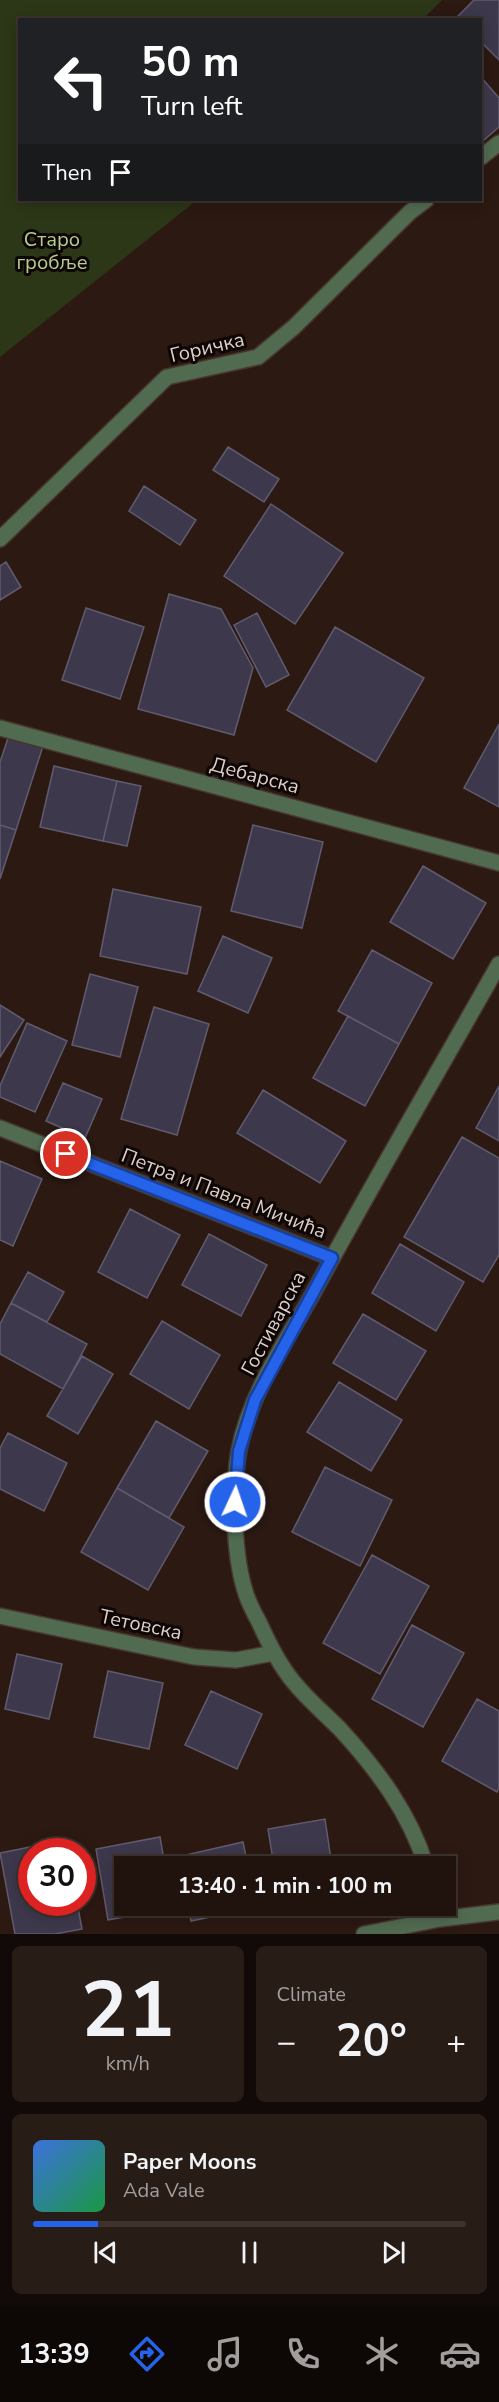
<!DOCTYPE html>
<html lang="en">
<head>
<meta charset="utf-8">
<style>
  :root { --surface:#20130e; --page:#281c17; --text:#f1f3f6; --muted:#a29e9e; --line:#3d322e; --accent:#2563eb }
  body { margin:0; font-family:"Nunito Sans",sans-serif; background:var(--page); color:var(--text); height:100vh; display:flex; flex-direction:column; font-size:22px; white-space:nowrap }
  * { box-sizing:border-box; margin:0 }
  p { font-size:20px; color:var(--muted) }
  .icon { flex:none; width:33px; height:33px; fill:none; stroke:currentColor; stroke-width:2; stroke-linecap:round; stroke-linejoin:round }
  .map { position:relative; height:1934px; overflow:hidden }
  .side { display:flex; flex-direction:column; gap:12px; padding:12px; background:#120a08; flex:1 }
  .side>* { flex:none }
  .guide { position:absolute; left:18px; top:18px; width:464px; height:183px; border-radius:0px; box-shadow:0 3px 15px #0003,0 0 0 2px var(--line); background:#202124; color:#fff; overflow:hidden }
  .speed { position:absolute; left:18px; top:1838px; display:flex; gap:12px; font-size:30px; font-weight:700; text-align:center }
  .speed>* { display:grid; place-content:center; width:78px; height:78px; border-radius:50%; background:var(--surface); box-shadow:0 3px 15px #0003,0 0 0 2px var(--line); line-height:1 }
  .speed .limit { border:9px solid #d22; background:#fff; color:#111 }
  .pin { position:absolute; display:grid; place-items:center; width:51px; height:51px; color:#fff; margin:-26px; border:3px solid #fff; border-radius:50%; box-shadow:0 2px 6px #0007 }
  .me { position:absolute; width:66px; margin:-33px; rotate:3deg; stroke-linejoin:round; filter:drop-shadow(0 0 4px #0008) }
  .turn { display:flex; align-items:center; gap:21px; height:126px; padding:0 24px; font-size:27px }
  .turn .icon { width:78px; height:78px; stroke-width:2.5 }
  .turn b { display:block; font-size:42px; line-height:51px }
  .then { display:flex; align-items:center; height:57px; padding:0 24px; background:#0003; gap:12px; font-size:22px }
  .big { font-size:45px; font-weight:700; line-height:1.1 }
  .side .widget { flex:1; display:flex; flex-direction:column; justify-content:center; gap:9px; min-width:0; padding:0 21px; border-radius:9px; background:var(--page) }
  .side .dial { align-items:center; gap:0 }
  .dial b { font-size:78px; line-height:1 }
  .song { display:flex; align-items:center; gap:18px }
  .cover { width:72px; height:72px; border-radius:9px; background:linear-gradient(135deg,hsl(220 70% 55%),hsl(140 70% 35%)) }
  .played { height:6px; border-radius:3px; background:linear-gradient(90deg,var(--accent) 15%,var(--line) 15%) }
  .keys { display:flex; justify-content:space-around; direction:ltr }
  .heat { display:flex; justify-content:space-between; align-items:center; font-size:33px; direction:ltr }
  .side .tiles { flex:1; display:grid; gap:12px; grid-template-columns:1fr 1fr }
  .widget:last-child { grid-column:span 2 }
  .trip { position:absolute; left:114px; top:1856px; width:342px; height:60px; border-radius:0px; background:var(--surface); box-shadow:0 3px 15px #0003,0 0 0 2px var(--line); font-weight:700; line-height:60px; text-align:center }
  .tabs { display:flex; height:96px; justify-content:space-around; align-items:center; background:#0d0806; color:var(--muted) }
  .tabs .icon { width:42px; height:42px }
  .tabs .active { color:var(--accent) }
  .tabs b { font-size:27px; color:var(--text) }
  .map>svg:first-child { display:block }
</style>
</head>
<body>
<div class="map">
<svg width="499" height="1934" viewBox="0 0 499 1934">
  <rect width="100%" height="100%" fill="#2b1912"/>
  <!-- green -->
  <path fill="#2b3717" d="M0,0H442L422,20H20V200H197L0,357Z"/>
  <!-- building -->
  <path fill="#3d384b" stroke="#605b6f" stroke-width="1.5" d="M474,0H499V60L480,41V20H459L457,17Z
    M480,76L499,98V127L483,141L480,138Z
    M228,447L279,479L264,502L213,470Z
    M144,486L196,520L180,545L129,511Z
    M271,504L343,553L295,624L224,576Z
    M6,562L21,587L0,600V566Z
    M169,594L221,609L253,668L234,735L138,709Z
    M86,608L144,627L120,699L62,680Z
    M257,613L289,675L266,687L234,625Z
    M335,627L424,678L376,762L287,710Z
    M499,724V807L464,788Z
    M9,735L43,746L16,830L0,825V762Z
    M54,766L117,781L103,841L40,827Z
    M117,781L141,786L127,846L103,841Z
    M0,825L16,830L0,879Z
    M253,825L323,842L302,928L231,911Z
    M423,866L486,903L453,959L390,922Z
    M113,889L201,907L187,974L100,956Z
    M223,936L272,958L248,1013L198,991Z
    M372,950L432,983L399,1044L338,1011Z
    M90,974L138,987L120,1057L72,1045Z
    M0,1005L24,1020L0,1057Z
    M154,1007L209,1024L177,1135L121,1119Z
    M348,1016L399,1044L365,1106L313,1078Z
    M27,1023L67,1041L35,1112L0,1097V1086Z
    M63,1083L102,1099L85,1138L46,1121Z
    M499,1086V1141L476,1128Z
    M263,1090L346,1141L320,1183L237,1133Z
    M462,1137L499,1158V1255L483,1282L404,1237Z
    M0,1161L42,1179L13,1246L0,1240Z
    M130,1209L180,1235L147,1298L98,1272Z
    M209,1234L267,1265L241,1316L182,1285Z
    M400,1244L464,1282L436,1331L372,1293Z
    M28,1272L64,1292L47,1322L11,1303Z
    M11,1303L87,1344L63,1389L0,1354V1324Z
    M363,1314L426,1351L396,1400L333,1363Z
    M162,1321L220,1355L189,1409L130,1374Z
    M82,1356L113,1374L78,1434L47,1416Z
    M339,1382L402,1420L371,1471L307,1432Z
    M156,1421L208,1451L169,1518L117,1488Z
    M8,1433L67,1463L44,1511L0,1489V1448Z
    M325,1467L392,1500L360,1566L292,1532Z
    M117,1488L184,1527L148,1590L81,1552Z
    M372,1555L429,1586L380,1674L323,1643Z
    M412,1625L464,1653L423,1727L372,1699Z
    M17,1654L62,1664L49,1719L5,1709Z
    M108,1671L163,1683L149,1749L94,1737Z
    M211,1691L262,1714L237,1769L185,1745Z
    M477,1699L499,1711V1788L497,1792L442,1761Z
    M325,1819L332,1866H274L268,1829Z
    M160,1837L165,1866H124V1905H172L173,1909L108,1920L96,1849Z
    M65,1840L67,1851H32V1902H77L82,1929L55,1934H15L0,1853Z
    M243,1842L248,1866H179L177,1857Z
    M188,1905H256L257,1907L191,1921Z"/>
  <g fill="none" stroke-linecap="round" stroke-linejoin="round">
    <!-- minor casing -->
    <g stroke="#47362f" stroke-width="18">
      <path id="minor" d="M480,158L499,143
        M0,539L167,377L258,357L294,327L410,212L426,200
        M0,728L499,863
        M0,1128L332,1258
        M0,1616L194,1657L236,1660L274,1653
        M426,1866C410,1813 376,1768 339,1728C323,1712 306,1698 292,1680C278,1663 268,1642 259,1622C254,1613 249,1603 246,1594C233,1555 232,1490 239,1450C250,1392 288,1339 316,1288C375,1179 438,1072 499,964
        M364,1934L440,1919L499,1912"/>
    </g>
    <!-- minor -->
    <use href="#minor" stroke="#516b50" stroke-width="15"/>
  </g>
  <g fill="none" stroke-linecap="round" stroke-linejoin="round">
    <!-- route casing -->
    <g stroke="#184099" stroke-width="15">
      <path id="route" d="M66,1154L332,1258L255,1400L239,1451L235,1502"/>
    </g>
    <!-- route -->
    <use href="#route" stroke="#2563eb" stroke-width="10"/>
  </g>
  <g text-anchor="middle" stroke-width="6" stroke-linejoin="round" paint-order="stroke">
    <!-- park labels -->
    <g font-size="20" fill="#b4cd91" stroke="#0e0604">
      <text x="52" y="246">Старо<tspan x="52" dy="23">гробље</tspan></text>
    </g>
    <!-- street labels -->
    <g font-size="20" fill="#dccec9" stroke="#0e0604">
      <text transform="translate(207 347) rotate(-13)" y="7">Горичка</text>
      <text transform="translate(255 775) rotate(15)" y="7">Дебарска</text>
      <text transform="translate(224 1193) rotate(21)" y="7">Петра и Павла Мичића</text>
      <text transform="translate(273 1323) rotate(-62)" y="7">Гостиварска</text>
      <text transform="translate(141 1624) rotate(12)" y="7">Тетовска</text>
    </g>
  </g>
</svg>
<div class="speed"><div class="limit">30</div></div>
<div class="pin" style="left:66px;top:1154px;background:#d93025"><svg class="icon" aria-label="arrive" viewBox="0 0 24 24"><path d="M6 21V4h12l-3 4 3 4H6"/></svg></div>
<svg class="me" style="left:235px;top:1502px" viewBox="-20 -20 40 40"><circle r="17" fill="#2563eb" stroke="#fff" stroke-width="3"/><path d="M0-11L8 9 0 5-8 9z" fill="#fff"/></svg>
<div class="trip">13:40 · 1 min · 100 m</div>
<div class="guide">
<div class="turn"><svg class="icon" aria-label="left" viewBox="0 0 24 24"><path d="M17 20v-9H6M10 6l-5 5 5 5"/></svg><div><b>50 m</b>Turn left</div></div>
<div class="then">Then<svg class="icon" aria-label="arrive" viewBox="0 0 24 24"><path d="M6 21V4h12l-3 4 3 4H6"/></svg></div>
</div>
</div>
<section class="side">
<div class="tiles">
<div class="widget dial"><b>21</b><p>km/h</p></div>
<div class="widget"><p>Climate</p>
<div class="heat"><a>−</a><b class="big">20°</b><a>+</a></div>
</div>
<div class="widget">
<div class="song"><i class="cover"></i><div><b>Paper Moons</b><p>Ada Vale</p></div></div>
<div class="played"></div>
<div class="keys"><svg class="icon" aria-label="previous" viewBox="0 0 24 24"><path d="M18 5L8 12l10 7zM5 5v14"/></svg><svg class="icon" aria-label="pause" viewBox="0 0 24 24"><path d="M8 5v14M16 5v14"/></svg><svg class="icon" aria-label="next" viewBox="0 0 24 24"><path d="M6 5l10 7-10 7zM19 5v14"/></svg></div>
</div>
</div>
</section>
<nav class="tabs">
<b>13:39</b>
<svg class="icon active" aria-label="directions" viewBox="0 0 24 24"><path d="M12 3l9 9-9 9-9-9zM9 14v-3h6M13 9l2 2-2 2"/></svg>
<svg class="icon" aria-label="music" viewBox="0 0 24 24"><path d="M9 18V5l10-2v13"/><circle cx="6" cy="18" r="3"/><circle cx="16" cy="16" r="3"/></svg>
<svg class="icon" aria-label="phone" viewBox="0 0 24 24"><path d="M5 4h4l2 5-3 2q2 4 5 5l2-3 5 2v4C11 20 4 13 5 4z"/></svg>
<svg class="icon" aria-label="climate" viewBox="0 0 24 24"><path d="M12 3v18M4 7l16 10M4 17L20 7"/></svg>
<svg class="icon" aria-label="car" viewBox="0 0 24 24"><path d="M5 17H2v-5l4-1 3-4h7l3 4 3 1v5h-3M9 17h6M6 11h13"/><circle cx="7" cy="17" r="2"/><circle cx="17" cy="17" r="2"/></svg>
</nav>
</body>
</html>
